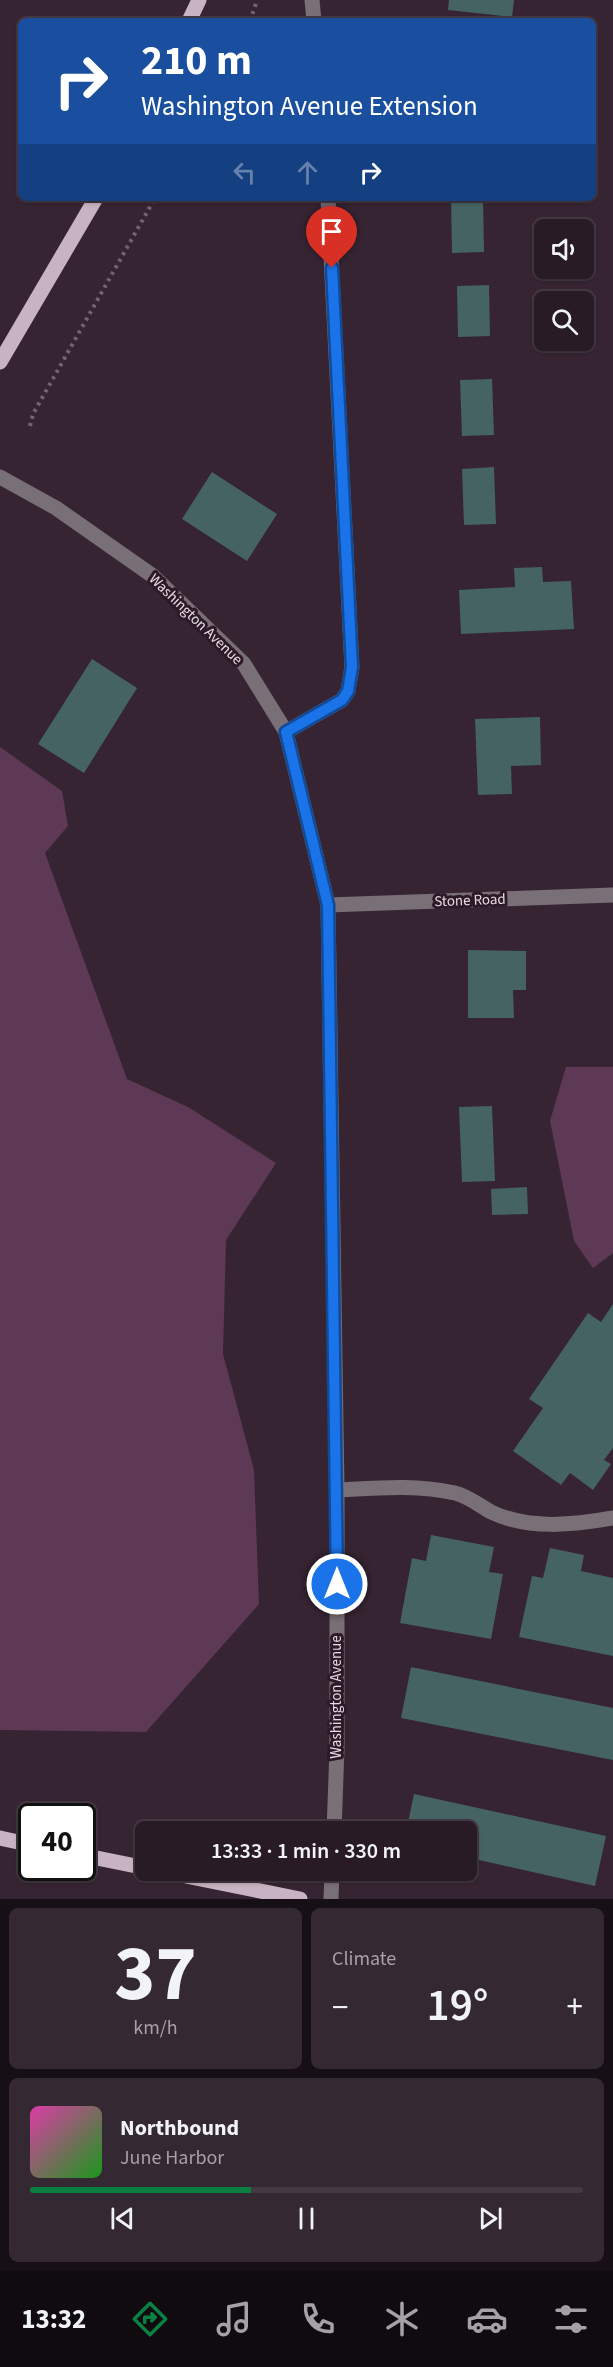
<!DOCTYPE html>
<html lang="en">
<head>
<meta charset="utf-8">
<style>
  :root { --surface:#281b26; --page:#342832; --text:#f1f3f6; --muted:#a5a1a7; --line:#443943; --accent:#0b8043 }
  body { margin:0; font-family:"Source Sans 3",sans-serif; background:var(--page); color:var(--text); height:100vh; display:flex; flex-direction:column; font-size:22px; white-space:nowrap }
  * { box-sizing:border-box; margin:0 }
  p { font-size:20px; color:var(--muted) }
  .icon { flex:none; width:33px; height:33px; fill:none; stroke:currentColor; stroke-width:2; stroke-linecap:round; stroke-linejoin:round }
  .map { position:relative; height:1899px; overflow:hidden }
  .details { display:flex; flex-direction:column; gap:9px; padding:9px; background:#160f15; flex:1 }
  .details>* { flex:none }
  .guide { position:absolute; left:18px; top:18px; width:578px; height:183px; border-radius:9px; box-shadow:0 2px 4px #0004,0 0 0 2px var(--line); background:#1a4fa0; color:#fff; overflow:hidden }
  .fabs { position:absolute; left:534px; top:219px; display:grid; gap:12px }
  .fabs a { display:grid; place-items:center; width:60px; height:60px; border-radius:9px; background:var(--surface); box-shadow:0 2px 4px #0004,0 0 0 2px var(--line); font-size:30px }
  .speed { position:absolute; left:18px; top:1803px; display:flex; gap:12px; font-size:30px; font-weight:700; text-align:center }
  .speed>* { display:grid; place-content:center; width:78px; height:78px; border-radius:50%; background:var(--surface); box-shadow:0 2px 4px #0004,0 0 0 2px var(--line); line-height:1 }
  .speed .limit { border:3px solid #111; border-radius:9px; background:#fff; color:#111 }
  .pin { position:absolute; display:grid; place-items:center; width:51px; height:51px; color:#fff; margin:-62px -26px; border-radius:50% 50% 50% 0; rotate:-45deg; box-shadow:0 0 6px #0007 }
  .pin .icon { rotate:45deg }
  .me { position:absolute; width:66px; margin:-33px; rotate:0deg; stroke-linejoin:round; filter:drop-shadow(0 0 4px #0008) }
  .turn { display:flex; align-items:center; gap:21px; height:126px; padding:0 24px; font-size:27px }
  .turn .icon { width:78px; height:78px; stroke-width:2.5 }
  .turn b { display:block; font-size:42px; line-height:51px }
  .lanes { display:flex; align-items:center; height:57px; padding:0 24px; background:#0003; justify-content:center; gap:30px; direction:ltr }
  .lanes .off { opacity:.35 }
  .big { font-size:45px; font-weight:600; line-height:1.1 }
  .details .tile { flex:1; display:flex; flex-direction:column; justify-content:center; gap:9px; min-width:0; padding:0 21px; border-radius:9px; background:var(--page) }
  .details .dial { align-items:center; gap:0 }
  .dial b { font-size:78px; line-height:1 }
  .song { display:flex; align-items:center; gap:18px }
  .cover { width:72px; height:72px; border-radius:9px; background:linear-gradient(135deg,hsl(320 70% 55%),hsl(120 70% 35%)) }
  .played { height:6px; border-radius:3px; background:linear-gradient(90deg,var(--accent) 40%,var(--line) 40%) }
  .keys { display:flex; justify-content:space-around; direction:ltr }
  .heat { display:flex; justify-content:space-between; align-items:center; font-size:33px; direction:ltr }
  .details .tiles { flex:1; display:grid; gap:9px; grid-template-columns:1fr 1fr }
  .tile:last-child { grid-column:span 2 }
  .trip { position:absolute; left:135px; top:1821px; width:342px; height:60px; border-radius:9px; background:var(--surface); box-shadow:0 2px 4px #0004,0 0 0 2px var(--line); font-weight:600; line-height:60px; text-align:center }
  .menu { display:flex; height:96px; justify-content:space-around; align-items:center; background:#100b0f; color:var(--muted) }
  .menu .icon { width:42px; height:42px }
  .menu .on { color:var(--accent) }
  .menu b { font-size:27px; color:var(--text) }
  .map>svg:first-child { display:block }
</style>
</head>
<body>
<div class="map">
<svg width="613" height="1899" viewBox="0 0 613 1899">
  <rect width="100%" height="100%" fill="#362432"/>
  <!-- green -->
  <path fill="#5d3955" d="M0,747L62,791L68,826L45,853L127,1079L188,1107L276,1163L226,1240L223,1354L254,1470L259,1604L146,1732L0,1730Z
    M566,1067H613V1253L593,1268L574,1241L550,1121Z"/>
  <!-- building -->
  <path fill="#446362" d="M449,0H514L512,17L448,10Z
    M451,198H483L484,252L452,253Z
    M489,285L490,336L458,337L457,286Z
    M492,379L494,435L462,436L460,380Z
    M494,467L496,524L464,525L462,469Z
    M212,472L277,514L247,561L182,519Z
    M542,567L543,582L571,581L574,629L461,634L459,590L515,587L514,568Z
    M92,659L137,688L84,773L38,744Z
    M540,717L541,765L511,766L512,794L478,795L475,719Z
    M468,950L526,951V990H513L514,1018H468Z
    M492,1106L495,1181L462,1182L459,1107Z
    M527,1187L528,1214L492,1215L491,1189Z
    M613,1304V1448L604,1460L611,1464L593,1490L570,1473L561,1485L513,1451L543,1408L529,1399L588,1313L601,1322Z
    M431,1535L494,1547L489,1572L503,1574L491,1639L400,1623L412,1558L426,1561Z
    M550,1548L584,1555L581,1571L613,1578V1656L519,1637L532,1576L543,1578Z
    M411,1667L613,1708V1760L401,1718Z
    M414,1794L606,1836L595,1886L466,1857V1832H406Z"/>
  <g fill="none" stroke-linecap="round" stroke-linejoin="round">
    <!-- path -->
    <path stroke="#746470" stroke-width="4" stroke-dasharray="3 4.5" stroke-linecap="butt" d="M250,21L257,0
      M30,426L33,414L155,198"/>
    <!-- minor -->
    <path stroke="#796f76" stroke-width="15" d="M312,0L314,21
      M0,477L56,508L153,576L244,664L286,732L328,905L337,1490V1748L334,1832
      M286,732L342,700L348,691L352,667L328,198
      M328,905L613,895
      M337,1490C376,1488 416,1484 455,1493C468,1496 480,1506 491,1512C529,1530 574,1525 613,1518
      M331,1899L332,1870"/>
    <!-- major -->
    <path stroke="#c8b3c2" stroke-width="15" d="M189,21L199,0
      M0,362L96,198
      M0,1838L32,1845
      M82,1855L146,1868
      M156,1870L300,1899"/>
  </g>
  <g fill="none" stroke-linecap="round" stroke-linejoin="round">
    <!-- route casing -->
    <g stroke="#114b97" stroke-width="15">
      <path id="route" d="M332,268L352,667L348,691L342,700L286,732L328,905L337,1584"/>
    </g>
    <!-- route -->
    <use href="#route" stroke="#1a73e8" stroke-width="10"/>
  </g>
  <g text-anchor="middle" stroke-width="6" stroke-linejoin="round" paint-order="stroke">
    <!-- street labels -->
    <g font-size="15" fill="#e7dae4" stroke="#2c1a28">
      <text transform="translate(196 619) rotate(44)" y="5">Washington Avenue</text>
      <text transform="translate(470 900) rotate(-2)" y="5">Stone Road</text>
      <text transform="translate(336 1697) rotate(-90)" y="5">Washington Avenue</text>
    </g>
  </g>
</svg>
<div class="fabs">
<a><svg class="icon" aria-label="sound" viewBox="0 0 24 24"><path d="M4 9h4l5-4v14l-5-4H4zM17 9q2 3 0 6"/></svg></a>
<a><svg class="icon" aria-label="search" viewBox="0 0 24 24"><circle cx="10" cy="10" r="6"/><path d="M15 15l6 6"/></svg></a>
</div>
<div class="speed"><div class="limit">40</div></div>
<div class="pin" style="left:332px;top:268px;background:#d93025"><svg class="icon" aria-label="arrive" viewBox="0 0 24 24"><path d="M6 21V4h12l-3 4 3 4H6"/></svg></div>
<svg class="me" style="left:337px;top:1584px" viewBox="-20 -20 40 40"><circle r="17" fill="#1a73e8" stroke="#fff" stroke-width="3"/><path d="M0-11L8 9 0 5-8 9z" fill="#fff"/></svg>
<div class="trip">13:33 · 1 min · 330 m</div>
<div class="guide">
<div class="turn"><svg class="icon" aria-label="right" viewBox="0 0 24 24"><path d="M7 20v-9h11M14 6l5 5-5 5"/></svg><div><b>210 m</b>Washington Avenue Extension</div></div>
<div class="lanes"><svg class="icon off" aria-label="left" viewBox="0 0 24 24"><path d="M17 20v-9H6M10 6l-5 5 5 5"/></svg><svg class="icon off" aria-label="ahead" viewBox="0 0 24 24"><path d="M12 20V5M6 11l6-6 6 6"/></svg><svg class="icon" aria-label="right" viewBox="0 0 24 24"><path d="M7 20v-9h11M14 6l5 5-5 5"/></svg></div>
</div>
</div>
<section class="details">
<div class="tiles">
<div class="tile dial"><b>37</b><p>km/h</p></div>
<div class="tile"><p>Climate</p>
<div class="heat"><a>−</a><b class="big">19°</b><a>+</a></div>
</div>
<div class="tile">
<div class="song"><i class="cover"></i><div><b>Northbound</b><p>June Harbor</p></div></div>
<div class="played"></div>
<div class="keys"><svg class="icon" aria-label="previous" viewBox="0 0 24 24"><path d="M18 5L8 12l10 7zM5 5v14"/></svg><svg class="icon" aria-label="pause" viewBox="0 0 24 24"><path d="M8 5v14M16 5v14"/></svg><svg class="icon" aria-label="next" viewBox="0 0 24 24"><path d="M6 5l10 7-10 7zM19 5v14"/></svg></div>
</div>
</div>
</section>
<nav class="menu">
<b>13:32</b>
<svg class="icon on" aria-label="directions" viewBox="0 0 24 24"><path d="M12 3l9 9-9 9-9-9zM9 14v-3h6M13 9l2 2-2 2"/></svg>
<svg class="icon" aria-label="music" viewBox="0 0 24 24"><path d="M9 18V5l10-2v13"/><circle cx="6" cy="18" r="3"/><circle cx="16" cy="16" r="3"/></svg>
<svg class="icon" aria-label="phone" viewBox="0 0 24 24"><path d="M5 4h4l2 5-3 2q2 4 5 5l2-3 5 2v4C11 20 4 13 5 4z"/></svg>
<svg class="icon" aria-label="climate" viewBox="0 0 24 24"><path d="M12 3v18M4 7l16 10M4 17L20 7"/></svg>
<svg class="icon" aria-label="car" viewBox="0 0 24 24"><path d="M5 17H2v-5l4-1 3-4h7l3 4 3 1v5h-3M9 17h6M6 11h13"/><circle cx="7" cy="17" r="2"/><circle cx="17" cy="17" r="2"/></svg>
<svg class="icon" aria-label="filters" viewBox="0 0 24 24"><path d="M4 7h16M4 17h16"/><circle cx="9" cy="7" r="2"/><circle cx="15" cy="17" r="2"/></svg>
</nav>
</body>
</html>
